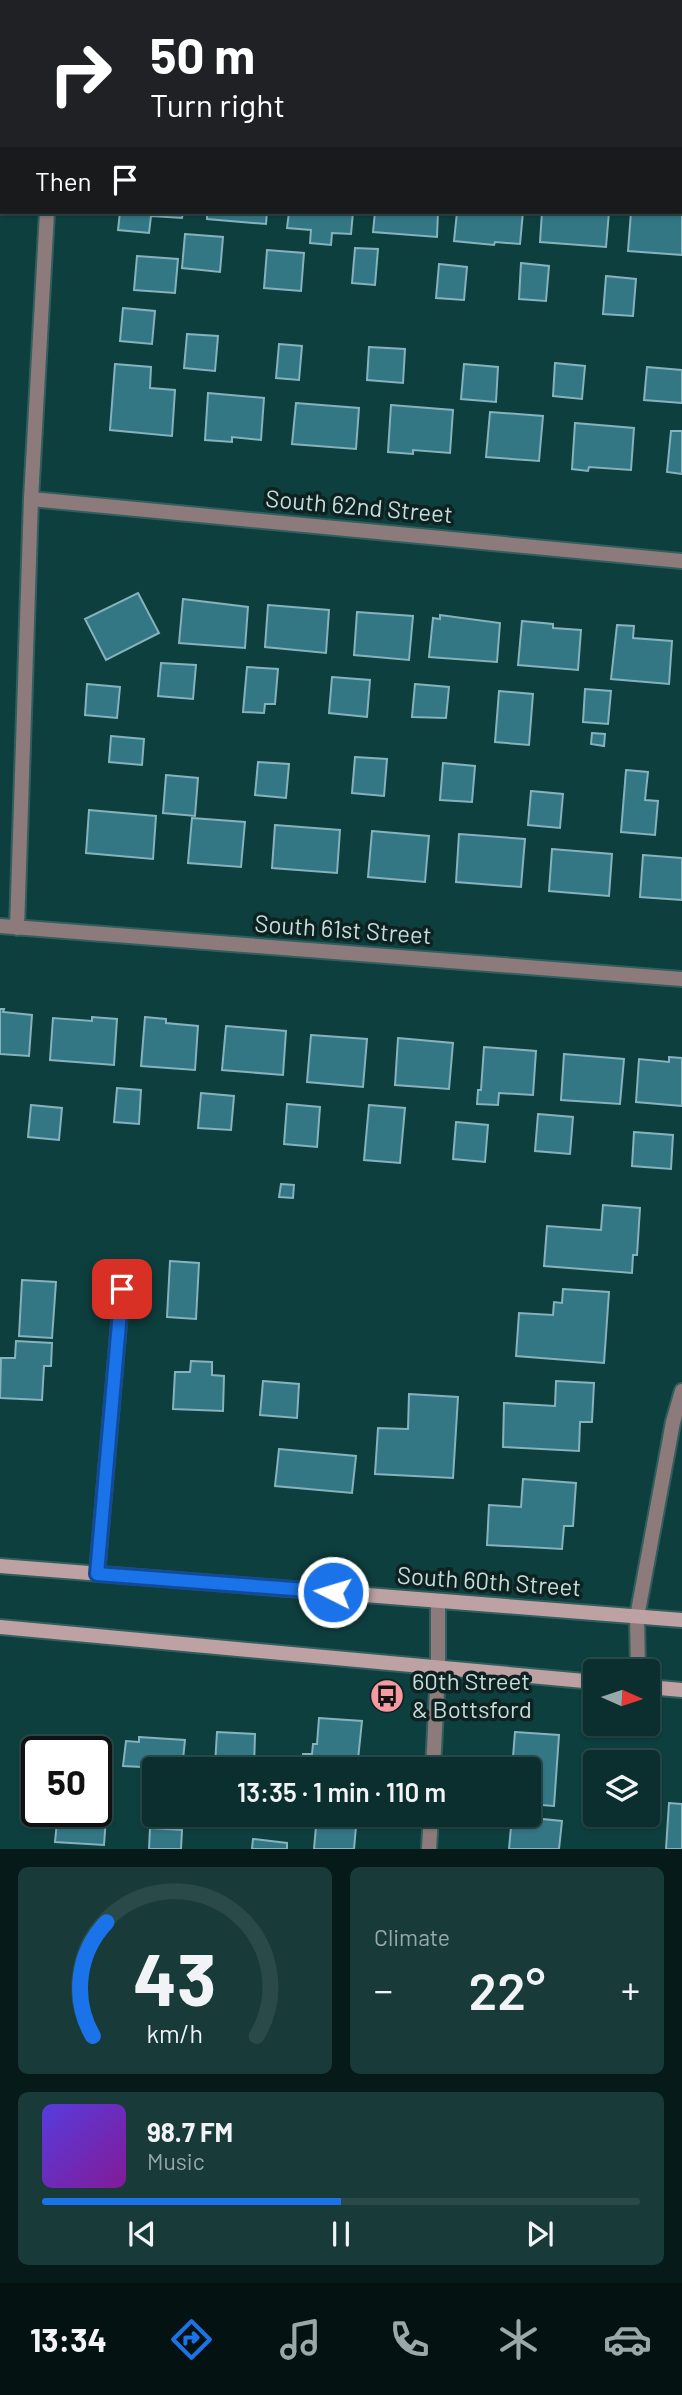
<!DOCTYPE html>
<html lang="en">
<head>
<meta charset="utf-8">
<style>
  :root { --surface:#0a2f2e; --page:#183b3a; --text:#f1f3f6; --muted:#99a9aa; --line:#2a4a4a; --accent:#1a73e8 }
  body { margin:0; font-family:Barlow,sans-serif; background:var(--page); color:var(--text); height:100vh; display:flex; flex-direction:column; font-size:26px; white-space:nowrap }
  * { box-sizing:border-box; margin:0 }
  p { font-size:23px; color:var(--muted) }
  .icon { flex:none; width:38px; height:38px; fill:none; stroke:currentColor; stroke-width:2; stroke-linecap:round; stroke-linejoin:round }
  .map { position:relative; height:1849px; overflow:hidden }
  .drawer { display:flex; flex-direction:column; gap:18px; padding:18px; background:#061a19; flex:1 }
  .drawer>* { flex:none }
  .top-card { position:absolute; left:0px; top:0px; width:682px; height:214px; box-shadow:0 2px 5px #0004,0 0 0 2px var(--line); background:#202124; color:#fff; overflow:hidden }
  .needle { width:46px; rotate:93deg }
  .tools { position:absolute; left:583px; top:1659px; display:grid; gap:14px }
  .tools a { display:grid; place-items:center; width:77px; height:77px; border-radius:7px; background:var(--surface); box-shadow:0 2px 5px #0004,0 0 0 2px var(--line); font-size:35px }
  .speed { position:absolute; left:21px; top:1736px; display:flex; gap:14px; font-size:35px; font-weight:700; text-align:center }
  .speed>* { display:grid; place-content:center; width:91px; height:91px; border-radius:50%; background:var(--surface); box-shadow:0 2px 5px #0004,0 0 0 2px var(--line); line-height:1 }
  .speed .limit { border:4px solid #111; border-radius:10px; background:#fff; color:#111 }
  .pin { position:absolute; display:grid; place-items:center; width:60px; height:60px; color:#fff; margin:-30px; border-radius:14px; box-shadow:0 4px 10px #0006 }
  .me { position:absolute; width:77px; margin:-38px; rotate:275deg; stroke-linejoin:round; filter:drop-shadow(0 0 5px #0008) }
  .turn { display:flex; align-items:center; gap:24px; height:147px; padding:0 35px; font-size:32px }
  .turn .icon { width:91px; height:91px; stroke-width:2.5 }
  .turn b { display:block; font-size:49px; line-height:60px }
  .then { display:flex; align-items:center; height:66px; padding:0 35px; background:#0003; gap:14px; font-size:26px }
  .big { font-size:52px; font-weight:600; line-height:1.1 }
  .drawer .widget { flex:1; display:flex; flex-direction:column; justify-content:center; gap:10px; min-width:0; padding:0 24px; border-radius:10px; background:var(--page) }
  .drawer .dial { align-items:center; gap:0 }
  .dial svg { height:182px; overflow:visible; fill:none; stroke:var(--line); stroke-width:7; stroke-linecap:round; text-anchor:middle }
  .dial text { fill:var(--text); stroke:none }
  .song { display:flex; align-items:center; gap:21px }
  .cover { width:84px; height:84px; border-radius:10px; background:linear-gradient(135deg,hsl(250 70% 55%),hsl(290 70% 35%)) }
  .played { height:7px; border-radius:4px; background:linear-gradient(90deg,var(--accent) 50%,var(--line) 50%) }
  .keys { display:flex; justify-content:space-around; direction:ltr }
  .heat { display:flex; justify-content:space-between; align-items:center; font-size:38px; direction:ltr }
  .drawer .tiles { flex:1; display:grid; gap:18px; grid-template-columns:1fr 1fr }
  .widget:last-child { grid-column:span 2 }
  .trip { position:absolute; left:142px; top:1757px; width:399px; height:70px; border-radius:7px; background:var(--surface); box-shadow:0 2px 5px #0004,0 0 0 2px var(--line); font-weight:600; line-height:70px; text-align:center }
  .dock { display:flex; height:112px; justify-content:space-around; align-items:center; background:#041312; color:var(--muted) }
  .dock .icon { width:49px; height:49px }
  .dock .current { color:var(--accent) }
  .dock b { font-size:32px; color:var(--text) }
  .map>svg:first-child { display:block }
</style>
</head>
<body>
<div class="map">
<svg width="682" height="1849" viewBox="0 0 682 1849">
  <rect width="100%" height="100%" fill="#0d3f3e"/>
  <!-- building -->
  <path fill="#337684" stroke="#85b2bd" stroke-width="2" d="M121,0H184L120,2Z
    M205,0H271L205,2Z
    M294,0H352L294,2Z
    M378,0H440L378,2Z
    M469,0H523L469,2Z
    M552,0H611L552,2Z
    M635,0H682V49L681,2H635Z
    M682,211V255L628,251L631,212Z
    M120,212H183L182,218L151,216L149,233L118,230Z
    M207,212H267L266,224L207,219Z
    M289,212H353L351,234L332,233L331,245L310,243L311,230L287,228Z
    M375,212H438L437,237L373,232Z
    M457,212H523L520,244L495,242L494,245L454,241Z
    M542,212H609L606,247L540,242Z
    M185,234L223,237L220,272L182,268Z
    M355,248L378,249L375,285L352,283Z
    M267,250L304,253L301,291L264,288Z
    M137,256L178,259L175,293L134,290Z
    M521,263L549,266L546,301L519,299Z
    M439,264L467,267L464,300L436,298Z
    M606,276L636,279L633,316L603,314Z
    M123,308L155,311L152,344L120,341Z
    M187,334L218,336L215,371L184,368Z
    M279,344L302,346L299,380L276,378Z
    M369,347L405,349L403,383L367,380Z
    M555,363L585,366L582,399L553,396Z
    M115,364L151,367L150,388L175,390L172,436L110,430Z
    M464,364L498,367L496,402L461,399Z
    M647,367L682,370V403L644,400Z
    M208,393L264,398L261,440L232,437V442L205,440Z
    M296,403L359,408L356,449L292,444Z
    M391,405L453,410L450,453L413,450V454L388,452Z
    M490,412L543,416L539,461L486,457Z
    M575,423L634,428L631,470L589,467L588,471L572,469Z
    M671,431H682V474L667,472Z
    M138,593L159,633L106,660L85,619Z
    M183,599L248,607L245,648L179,643Z
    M268,605L329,610L326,653L265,647Z
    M357,612L413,616L409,660L354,655Z
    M440,615L500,623L497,662L429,657L433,618L440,619Z
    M522,621L553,624V628L581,630L578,670L518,665Z
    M617,625L634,626L633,638L672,641L669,684L611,679Z
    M161,663L196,665L193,699L158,696Z
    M247,667L278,669L275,704H265L264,713L243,712Z
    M332,677L370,680L367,717L329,713Z
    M87,684L120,687L117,718L85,715Z
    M415,684L449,687L446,718L412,717Z
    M585,689L611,691L608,724L583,722Z
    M499,691L533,694L529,745L495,742Z
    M592,733L605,734L604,746L591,744Z
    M111,736L144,739L142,765L109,762Z
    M355,757L387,759L384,796L352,793Z
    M258,762L289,764L286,798L255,795Z
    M443,763L475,766L472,802L440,800Z
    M626,770L648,772L645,800L658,801L655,835L621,832Z
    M166,775L198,778L195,816L163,813Z
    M531,791L563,794L560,828L528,825Z
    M89,810L156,816L153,859L86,853Z
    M192,818L245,822L241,867L188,863Z
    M275,825L340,830L337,873L272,868Z
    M372,831L429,836L425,882L368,877Z
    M459,834L525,839L521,887L456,882Z
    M552,849L612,854L609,896L549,891Z
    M643,855L682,858V900L640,897Z
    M0,1009H4L3,1012L32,1015L29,1056L0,1054Z
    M92,1017L117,1019L114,1065L50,1060L53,1018L92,1021Z
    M145,1017L166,1019V1023L198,1026L195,1070L141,1066Z
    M226,1026L286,1031L283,1075L222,1070Z
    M311,1035L367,1039L363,1087L307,1082Z
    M398,1038L453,1043L449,1089L395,1085Z
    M484,1047L536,1051L533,1095L499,1093L498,1105L477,1104L478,1090H481Z
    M564,1054L624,1059L620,1104L561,1100Z
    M669,1057L682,1058V1106L636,1102L639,1059L669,1062Z
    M117,1088L141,1090L139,1124L114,1122Z
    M201,1093L234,1096L231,1130L198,1128Z
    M287,1104L320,1107L317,1147L284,1144Z
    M31,1105L62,1108L59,1140L28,1137Z
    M369,1105L405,1108L400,1163L364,1160Z
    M538,1114L573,1117L570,1154L535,1151Z
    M456,1122L488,1125L485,1162L453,1159Z
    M634,1132L673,1135L671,1169L632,1166Z
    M281,1184L294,1185L293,1198L279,1197Z
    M603,1205L640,1208L637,1255H633L632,1273L544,1266L547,1226L601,1230Z
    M170,1261L199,1263L196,1319L167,1317Z
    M22,1280L56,1282L52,1338L19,1336Z
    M563,1289L609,1292L604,1363L516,1356L519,1313L553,1315L554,1302L562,1303Z
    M16,1341L52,1343L51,1366H44L42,1400L0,1398L1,1358H15Z
    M191,1361L212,1362V1375L224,1376L223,1411L173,1409L175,1372H190Z
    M263,1381L299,1384L297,1418L260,1415Z
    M556,1381L594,1383L592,1422H580L579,1451L503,1447L504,1403L555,1406Z
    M409,1394L458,1397L453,1478L375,1474L378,1428L408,1429Z
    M279,1449L356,1456L352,1493L275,1486Z
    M523,1479L576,1483L573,1526H564L562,1549L487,1545L489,1505L521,1507Z
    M319,1718L362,1721L357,1769H302L303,1754H312L313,1744H317Z
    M217,1732L255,1734L254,1767L215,1765Z
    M515,1732L559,1735L554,1806L528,1804V1769H512Z
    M139,1737L185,1740L182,1769L123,1766L126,1741L139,1742Z
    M74,1740L110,1743L107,1767L96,1766V1752H73Z
    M96,1775L109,1776L104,1845L55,1842L58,1811H96Z
    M669,1803L682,1804V1849H666Z
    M317,1815H357L354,1849H314Z
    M512,1816L562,1821L559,1849H509Z
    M150,1828L182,1830L181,1849H149Z
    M253,1839L287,1843V1849H252Z"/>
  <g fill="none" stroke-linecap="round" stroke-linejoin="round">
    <!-- service casing -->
    <g stroke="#325f5e" stroke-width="18">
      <path id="service" d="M97,1574L122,1289"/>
    </g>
    <!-- minor casing -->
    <g stroke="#325f5e" stroke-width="18">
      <path id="minor" d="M58,2V0
        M681,129H682
        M31,499L682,561
        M0,926L682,979
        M17,928L31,499L47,212
        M638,1671L637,1617L673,1422L682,1391
        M433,1769L438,1669V1601
        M429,1849L431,1815"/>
    </g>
    <!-- secondary casing -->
    <g stroke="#325f5e" stroke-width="18">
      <path id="secondary" d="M0,1566L682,1620
        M0,1627L595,1682
        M648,1687L682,1690"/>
    </g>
    <!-- service -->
    <use href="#service" stroke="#8d7b7c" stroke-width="14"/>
    <!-- minor -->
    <use href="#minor" stroke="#8d7b7c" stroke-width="14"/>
    <!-- secondary -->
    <use href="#secondary" stroke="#bea1a3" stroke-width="14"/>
  </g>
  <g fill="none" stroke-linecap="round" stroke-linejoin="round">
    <!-- route casing -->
    <g stroke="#114b97" stroke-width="18">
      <path id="route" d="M122,1289L97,1574L333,1592"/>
    </g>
    <!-- route -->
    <use href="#route" stroke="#1a73e8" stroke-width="12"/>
  </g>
  <!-- icons -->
  <defs>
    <g id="bus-disc" transform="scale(1.75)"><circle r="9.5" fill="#f49aa2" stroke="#0e2221"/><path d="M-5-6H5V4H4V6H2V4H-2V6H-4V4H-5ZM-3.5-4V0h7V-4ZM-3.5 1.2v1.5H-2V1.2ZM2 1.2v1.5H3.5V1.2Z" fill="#111"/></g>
  </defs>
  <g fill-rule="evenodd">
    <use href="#bus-disc" x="387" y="1696"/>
  </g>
  <g text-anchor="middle" stroke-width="7" stroke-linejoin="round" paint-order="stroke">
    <!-- street labels -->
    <g font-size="24" fill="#c5dddc" stroke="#0e2221">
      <text transform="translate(359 507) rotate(5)" y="8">South 62nd Street</text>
      <text transform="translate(343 930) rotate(4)" y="8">South 61st Street</text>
      <text transform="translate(489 1582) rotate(4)" y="8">South 60th Street</text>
    </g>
    <!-- poi labels -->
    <g font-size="24" fill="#c5dddc" stroke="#0e2221" text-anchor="start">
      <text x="412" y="1690">60th Street<tspan x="412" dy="28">&amp; Bottsford</tspan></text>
    </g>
  </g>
</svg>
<div class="tools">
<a><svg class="needle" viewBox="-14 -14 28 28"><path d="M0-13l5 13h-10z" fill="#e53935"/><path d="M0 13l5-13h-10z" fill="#99a9aa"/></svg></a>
<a><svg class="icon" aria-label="layers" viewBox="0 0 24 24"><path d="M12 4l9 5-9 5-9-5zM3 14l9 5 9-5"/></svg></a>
</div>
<div class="speed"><div class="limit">50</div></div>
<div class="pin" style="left:122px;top:1289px;background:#d93025"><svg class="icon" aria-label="arrive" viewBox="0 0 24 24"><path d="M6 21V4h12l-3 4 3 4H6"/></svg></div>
<svg class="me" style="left:333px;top:1592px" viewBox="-20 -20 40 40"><circle r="17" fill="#1a73e8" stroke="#fff" stroke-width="3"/><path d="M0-11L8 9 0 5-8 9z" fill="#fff"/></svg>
<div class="trip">13:35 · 1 min · 110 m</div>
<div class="top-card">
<div class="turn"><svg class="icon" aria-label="right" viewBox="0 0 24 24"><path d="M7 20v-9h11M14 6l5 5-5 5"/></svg><div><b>50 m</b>Turn right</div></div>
<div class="then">Then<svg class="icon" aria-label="arrive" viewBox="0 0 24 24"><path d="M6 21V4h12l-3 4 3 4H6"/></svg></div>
</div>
</div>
<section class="drawer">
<div class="tiles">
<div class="widget dial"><svg viewBox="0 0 100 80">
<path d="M14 69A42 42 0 1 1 86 69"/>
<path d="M14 69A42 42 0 0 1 20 19" stroke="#1a73e8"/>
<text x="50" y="56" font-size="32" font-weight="700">43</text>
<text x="50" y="72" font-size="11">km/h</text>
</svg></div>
<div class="widget"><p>Climate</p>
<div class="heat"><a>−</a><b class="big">22°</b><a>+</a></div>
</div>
<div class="widget">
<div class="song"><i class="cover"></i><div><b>98.7 FM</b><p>Music</p></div></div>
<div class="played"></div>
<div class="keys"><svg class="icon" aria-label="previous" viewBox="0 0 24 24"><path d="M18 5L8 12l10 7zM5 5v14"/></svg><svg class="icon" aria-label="pause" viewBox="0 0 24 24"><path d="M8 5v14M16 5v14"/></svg><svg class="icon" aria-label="next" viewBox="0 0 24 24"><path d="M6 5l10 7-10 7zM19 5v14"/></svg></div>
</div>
</div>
</section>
<nav class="dock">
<b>13:34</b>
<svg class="icon current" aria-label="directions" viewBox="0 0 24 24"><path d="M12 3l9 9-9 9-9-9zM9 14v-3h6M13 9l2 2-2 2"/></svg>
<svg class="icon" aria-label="music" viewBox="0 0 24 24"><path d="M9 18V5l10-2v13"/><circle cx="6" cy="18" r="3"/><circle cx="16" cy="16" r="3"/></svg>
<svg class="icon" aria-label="phone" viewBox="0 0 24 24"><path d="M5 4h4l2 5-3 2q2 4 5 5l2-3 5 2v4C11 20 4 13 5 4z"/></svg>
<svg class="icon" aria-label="climate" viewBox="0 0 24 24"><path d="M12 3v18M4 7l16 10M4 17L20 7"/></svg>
<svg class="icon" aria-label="car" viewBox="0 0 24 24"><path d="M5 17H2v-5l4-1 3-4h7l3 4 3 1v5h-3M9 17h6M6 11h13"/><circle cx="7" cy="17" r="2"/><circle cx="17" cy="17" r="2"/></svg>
</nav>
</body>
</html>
